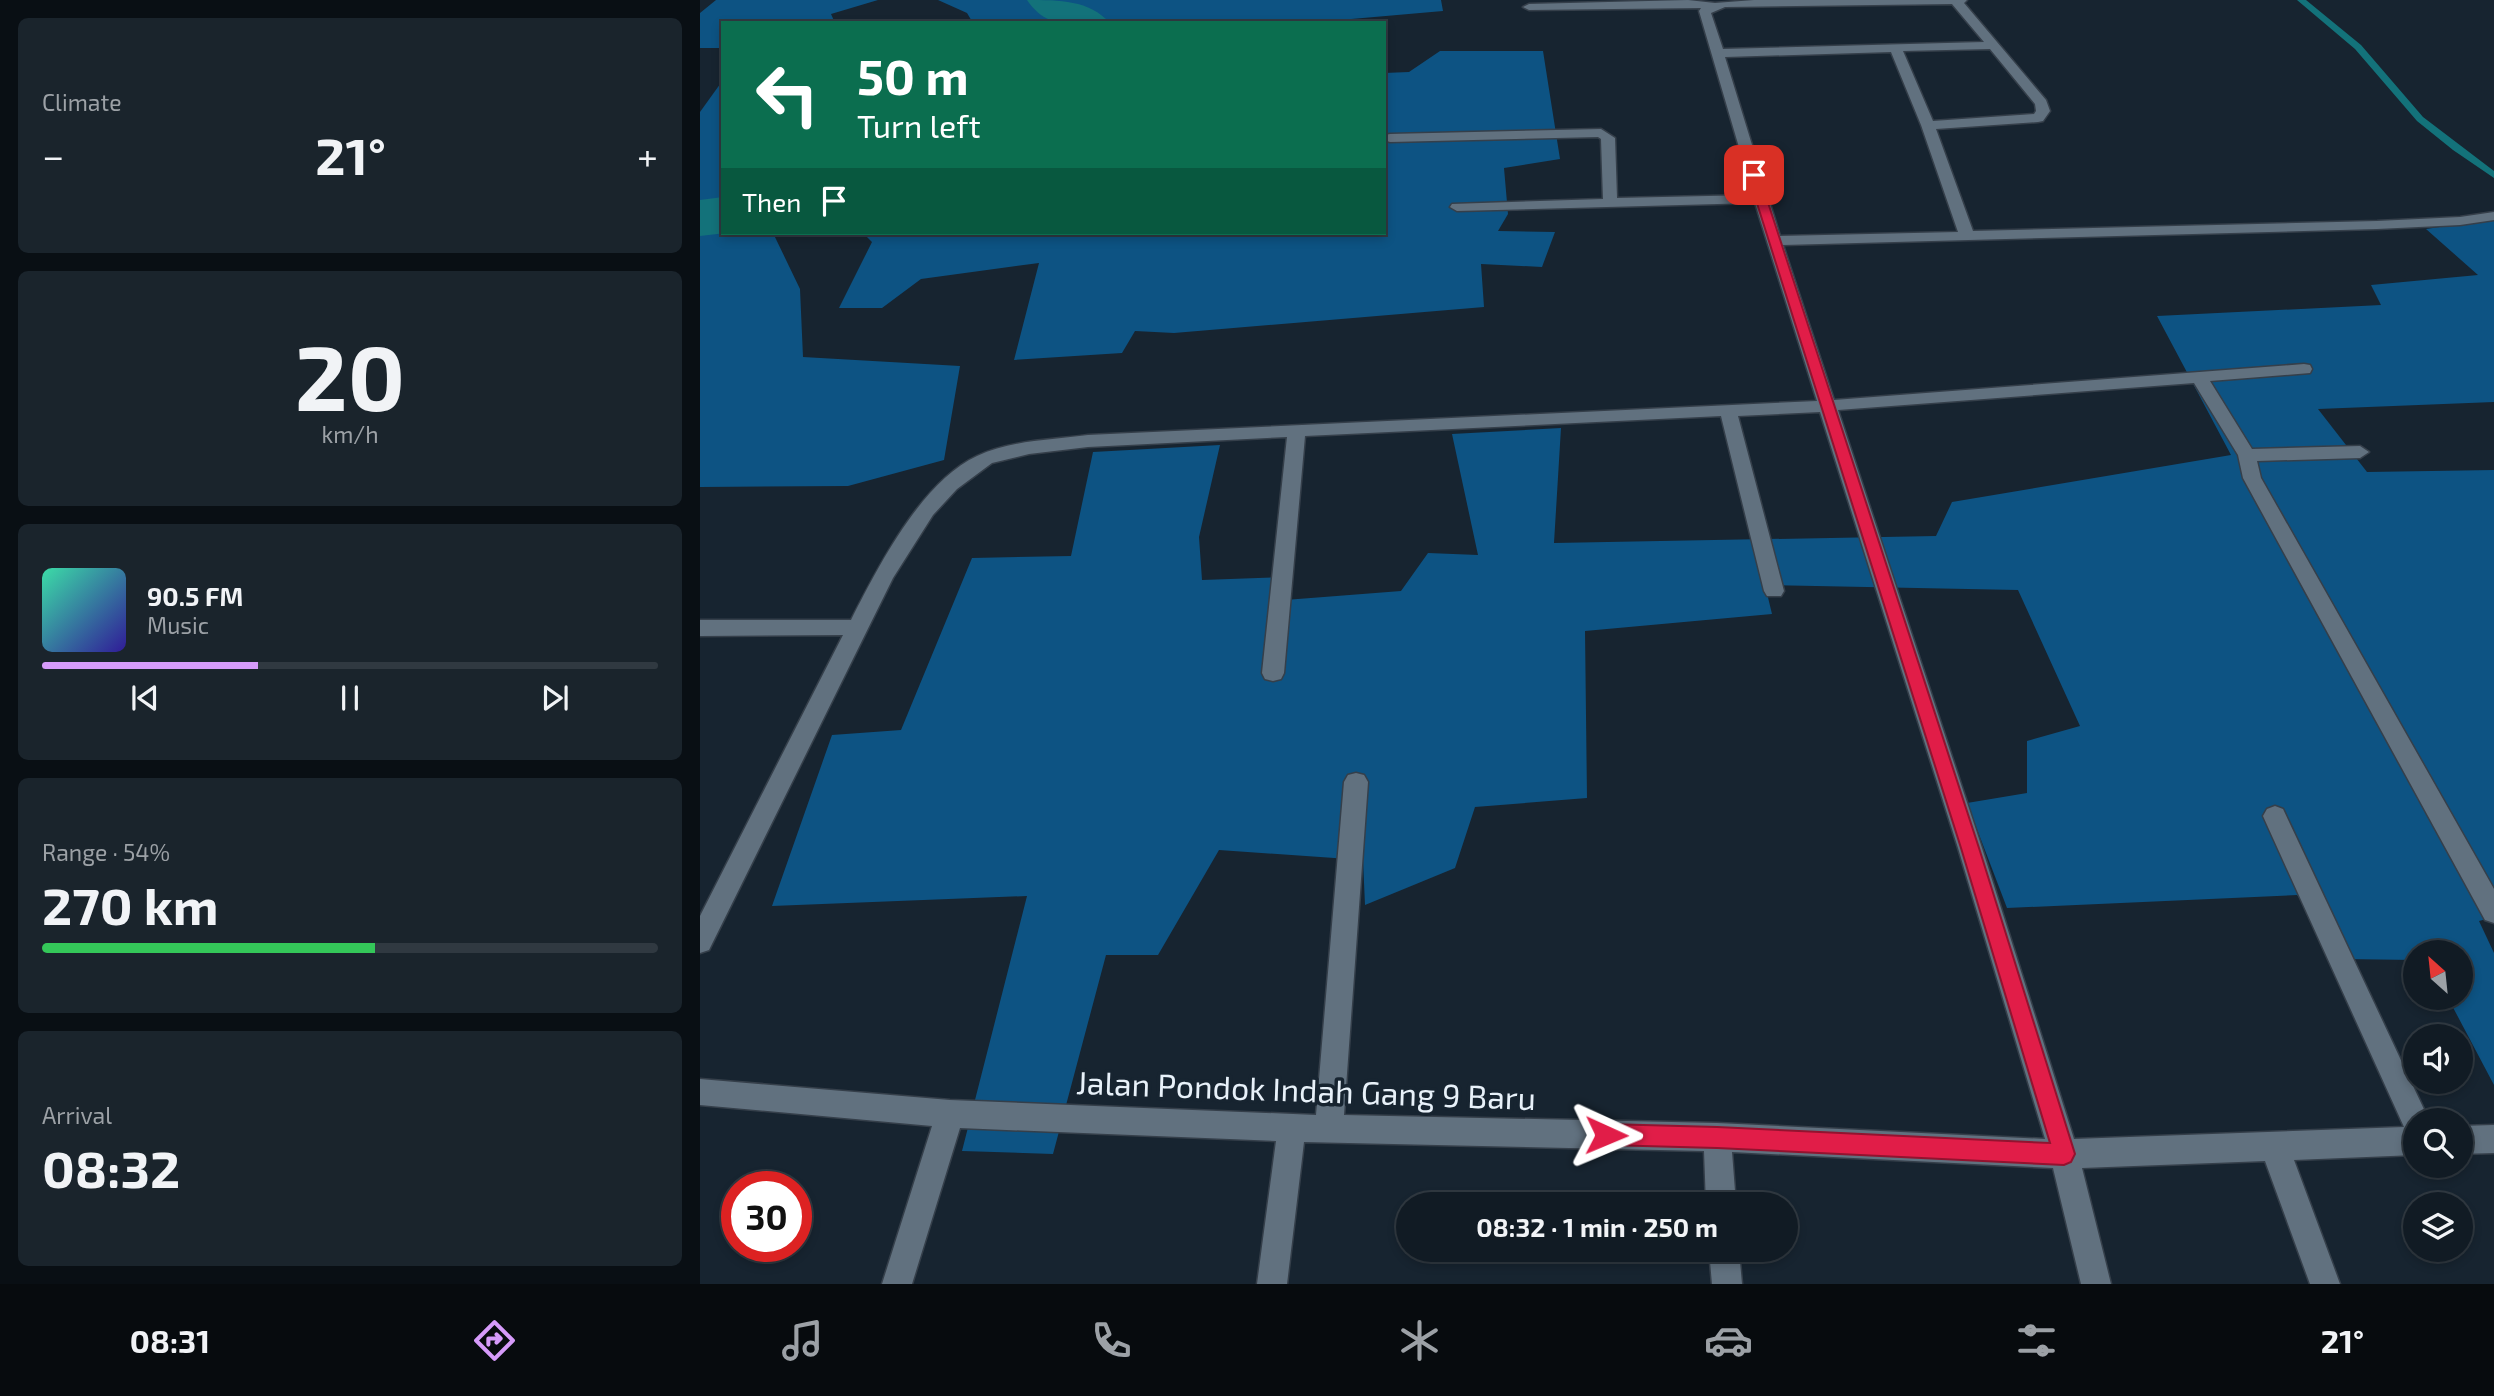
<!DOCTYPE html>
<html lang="en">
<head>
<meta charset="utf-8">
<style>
  :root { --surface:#111b24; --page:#1a242c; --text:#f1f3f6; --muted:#9ca1a6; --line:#303941; --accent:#d69bfa }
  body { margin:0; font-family:"Exo 2",sans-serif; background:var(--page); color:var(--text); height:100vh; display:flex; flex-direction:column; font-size:26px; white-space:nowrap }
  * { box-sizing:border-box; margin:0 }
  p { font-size:23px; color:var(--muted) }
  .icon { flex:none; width:38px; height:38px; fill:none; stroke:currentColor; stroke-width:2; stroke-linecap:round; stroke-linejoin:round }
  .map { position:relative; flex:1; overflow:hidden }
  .details { display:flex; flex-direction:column; gap:18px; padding:18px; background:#090f14; width:700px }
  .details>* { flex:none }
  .banner { position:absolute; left:21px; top:21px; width:665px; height:214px; border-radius:0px; box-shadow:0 4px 10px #0003,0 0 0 2px var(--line); background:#0b6e4f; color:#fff; overflow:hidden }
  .needle { width:46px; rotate:333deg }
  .buttons { position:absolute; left:1703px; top:940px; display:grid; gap:14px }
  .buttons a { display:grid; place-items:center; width:70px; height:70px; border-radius:50%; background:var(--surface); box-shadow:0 4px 10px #0003,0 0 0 2px var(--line); font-size:35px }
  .speed { position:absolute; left:21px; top:1171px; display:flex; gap:14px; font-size:35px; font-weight:700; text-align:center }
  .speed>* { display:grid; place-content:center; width:91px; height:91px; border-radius:50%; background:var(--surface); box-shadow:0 4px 10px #0003,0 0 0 2px var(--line); line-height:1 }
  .speed .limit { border:10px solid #d22; background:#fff; color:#111 }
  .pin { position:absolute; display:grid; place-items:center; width:60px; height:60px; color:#fff; margin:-30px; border-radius:14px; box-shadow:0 4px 10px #0006 }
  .me { position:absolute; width:77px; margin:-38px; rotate:91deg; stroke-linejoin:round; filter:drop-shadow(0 0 5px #0008) }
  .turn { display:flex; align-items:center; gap:24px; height:147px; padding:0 21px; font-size:32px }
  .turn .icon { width:91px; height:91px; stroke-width:2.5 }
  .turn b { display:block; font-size:49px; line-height:60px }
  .then { display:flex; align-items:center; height:66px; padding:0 21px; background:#0003; gap:14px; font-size:26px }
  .big { font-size:52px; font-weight:700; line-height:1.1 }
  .details .tile { flex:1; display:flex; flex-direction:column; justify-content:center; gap:10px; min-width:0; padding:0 24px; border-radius:10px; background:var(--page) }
  .details .dial { align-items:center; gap:0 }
  .dial b { font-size:91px; line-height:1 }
  .song { display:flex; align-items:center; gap:21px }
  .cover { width:84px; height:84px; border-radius:10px; background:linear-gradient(135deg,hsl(160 70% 55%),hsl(250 70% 35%)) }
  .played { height:7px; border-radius:4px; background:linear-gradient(90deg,var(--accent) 35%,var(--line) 35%) }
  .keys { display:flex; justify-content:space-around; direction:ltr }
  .heat { display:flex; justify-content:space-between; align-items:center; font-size:38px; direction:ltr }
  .charge { height:10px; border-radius:5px; background:linear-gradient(90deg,#34c759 54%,var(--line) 0) }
  .trip { position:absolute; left:696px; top:1192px; width:402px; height:70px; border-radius:35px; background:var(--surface); box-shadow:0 4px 10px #0003,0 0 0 2px var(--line); font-weight:700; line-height:70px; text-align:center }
  .tab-bar { display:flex; height:112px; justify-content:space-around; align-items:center; background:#070b0e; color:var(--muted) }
  .tab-bar .icon { width:49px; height:49px }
  .tab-bar .on { color:var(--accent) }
  .tab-bar b { font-size:32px; color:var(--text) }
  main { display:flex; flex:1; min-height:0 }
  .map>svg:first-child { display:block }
</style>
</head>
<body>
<main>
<section class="details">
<div class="tile"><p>Climate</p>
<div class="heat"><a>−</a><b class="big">21°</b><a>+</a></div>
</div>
<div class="tile dial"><b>20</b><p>km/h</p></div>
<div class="tile">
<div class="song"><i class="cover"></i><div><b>90.5 FM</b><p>Music</p></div></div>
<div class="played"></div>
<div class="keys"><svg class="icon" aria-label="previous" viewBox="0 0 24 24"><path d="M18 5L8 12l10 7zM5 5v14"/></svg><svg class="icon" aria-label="pause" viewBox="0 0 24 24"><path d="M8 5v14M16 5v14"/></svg><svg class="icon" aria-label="next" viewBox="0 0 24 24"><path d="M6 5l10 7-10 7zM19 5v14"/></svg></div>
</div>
<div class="tile"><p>Range · 54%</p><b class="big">270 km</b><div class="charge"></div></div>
<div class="tile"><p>Arrival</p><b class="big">08:32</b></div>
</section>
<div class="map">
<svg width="1794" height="1284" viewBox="0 0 1794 1284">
  <rect width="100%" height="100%" fill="#172430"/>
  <!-- forest -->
  <path fill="#0d5383" d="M16,0H178L131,14L135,23H23V48H0V13Z
    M238,0H741L743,11L640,20L639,23H273L267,13Z
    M740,51H843L860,159L804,168L808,214L798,231L855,232L842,267L781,264L784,307L474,333L435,331L422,353L314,360L339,263L221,279L182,308H139L172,242L163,233H684V73L709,72Z
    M23,80V233H77L74,235L100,289L103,357L260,366L244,460L148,486L0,487V112Z
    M1794,219V402L1618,409L1667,472L1794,470V917L1779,921L1794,953V1085L1748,998H1760V952H1715V960L1643,959L1597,895L1307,908L1267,803L1327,793V741L1380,726L1318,590L1065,585L1072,614L885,631L887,798L775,807L755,868L665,905L663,860L519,850L458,955H406L353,1154L262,1151L327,896L72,906L132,735L201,730L272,558L371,556L393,452L520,445L499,537L502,580L586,577L585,600L701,591L728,553L778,555L752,434L861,428L854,543L1236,536L1252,502L1531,455L1457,316L1681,305L1671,285L1778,275L1726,229Z"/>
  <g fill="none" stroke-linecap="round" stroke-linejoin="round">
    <!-- stream -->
    <path fill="#13727a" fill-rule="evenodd" d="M1597,0H1606L1661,45L1723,117L1794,171V178L1753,150L1717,121L1655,49Z"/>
    <!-- river -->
    <path fill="#13727a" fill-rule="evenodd" d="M327,0C360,0 389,0 410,23C375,23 349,32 327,0Z
      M23,197V233H26L0,236V200Z"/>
    <!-- minor casing -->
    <g stroke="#353f4a" stroke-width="3">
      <path id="minor" d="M988,0L1015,3L1054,0H1267L1264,3L1346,100L1350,111L1343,121L1338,122L1236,129L1273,231L1677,221L1760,217L1794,212V220L1760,225L1677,229L1083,245L1134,400L1604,364L1610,365L1612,369L1610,373L1510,381L1552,449L1660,446L1669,452L1660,458L1557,461L1561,478L1794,889V923L1785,920L1543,478L1538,455L1494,383L1138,410L1282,848L1374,1139L1704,1127L1563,816L1567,809L1575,806L1583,809L1729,1120H1715V1155L1594,1160L1640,1284H1610L1565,1161L1382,1168L1411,1284H1381L1353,1168L1032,1152L1036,1204H1006L1004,1151L604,1142L587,1284H557L576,1141L260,1128L212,1284H182L232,1126L0,1105V1079L250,1100L616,1115L644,782L648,775L656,773L664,775L668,782L644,1115L1017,1123L1345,1139L1258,848L1120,412L1038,416L1084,591L1081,596H1067L1064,591L1021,416L605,436L584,673L581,679L573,681L565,679L562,673L587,437L388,447L329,454L292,463L257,489L233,515L193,578L9,950L0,953V916L143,635L0,636V620H151C178,567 221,482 277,456C311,440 352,440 388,435L1117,401L1055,203L757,211L750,207L752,204L903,199L901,139L898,137L690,142L684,140L685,135L690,134L901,129L915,138L917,198L1053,195L999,11L1001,8L829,10L823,7L829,4ZM1252,4L1284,42L1023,49L1011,13L1025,7ZM1290,49L1335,104L1336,111L1334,114L1233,121L1203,51ZM1191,52L1221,125L1258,232L1080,236L1025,57Z
        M1794,1125V1153L1760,1154V1126Z
        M1009,1250H1039L1042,1284H1012Z"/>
    </g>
    <!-- minor -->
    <use href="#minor" fill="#61717f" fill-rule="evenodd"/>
  </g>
  <!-- route -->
  <path fill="#e11d48" stroke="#92132f" stroke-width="2" d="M1054,171L1059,175L1279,848L1375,1154L1371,1162L1364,1165L1017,1148L906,1145L899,1142L896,1135L899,1127L906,1124L1017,1127L1350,1143L1261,848L1048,175Z"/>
  <g text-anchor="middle" stroke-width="7" stroke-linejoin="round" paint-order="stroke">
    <!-- near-street labels -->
    <g font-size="32" fill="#e8f1f9" stroke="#172430">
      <text transform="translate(606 1091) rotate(2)" y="11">Jalan Pondok Indah Gang 9 Baru</text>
    </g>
  </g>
</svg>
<div class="buttons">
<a><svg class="needle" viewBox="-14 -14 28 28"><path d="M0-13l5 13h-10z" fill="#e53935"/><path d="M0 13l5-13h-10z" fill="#9ca1a6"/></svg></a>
<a><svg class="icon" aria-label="sound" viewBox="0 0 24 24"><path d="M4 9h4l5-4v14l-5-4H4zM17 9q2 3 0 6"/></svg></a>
<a><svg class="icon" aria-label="search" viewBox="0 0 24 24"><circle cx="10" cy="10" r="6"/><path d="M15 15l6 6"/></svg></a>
<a><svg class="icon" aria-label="layers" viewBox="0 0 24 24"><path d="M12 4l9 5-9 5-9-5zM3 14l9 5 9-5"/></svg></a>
</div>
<div class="speed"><div class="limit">30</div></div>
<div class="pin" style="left:1054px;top:175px;background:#d93025"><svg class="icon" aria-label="arrive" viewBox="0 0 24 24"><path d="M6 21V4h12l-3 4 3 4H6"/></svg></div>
<svg class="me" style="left:906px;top:1135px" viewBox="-20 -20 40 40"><path d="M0-17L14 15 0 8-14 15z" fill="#e11d48" stroke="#fff" stroke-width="4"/></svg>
<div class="trip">08:32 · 1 min · 250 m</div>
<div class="banner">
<div class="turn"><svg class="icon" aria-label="left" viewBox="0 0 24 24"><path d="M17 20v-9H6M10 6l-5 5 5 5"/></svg><div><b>50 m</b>Turn left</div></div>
<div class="then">Then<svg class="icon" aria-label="arrive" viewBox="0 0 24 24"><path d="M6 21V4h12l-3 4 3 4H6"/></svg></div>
</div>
</div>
</main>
<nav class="tab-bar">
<b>08:31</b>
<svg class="icon on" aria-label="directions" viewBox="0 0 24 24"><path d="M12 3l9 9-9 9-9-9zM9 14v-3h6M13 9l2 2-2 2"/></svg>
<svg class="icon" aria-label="music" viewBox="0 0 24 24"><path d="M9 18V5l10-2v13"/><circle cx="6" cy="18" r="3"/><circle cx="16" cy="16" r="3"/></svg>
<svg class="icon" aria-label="phone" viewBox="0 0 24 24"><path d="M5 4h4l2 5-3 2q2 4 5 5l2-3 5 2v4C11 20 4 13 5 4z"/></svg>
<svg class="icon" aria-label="climate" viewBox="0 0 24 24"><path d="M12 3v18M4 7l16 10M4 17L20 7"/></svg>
<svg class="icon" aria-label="car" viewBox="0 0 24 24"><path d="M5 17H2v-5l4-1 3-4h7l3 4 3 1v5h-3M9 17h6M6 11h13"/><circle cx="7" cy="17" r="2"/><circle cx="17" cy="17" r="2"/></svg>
<svg class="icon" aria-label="filters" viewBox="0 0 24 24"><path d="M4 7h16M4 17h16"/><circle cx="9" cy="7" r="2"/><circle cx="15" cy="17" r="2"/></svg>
<b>21°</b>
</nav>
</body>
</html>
